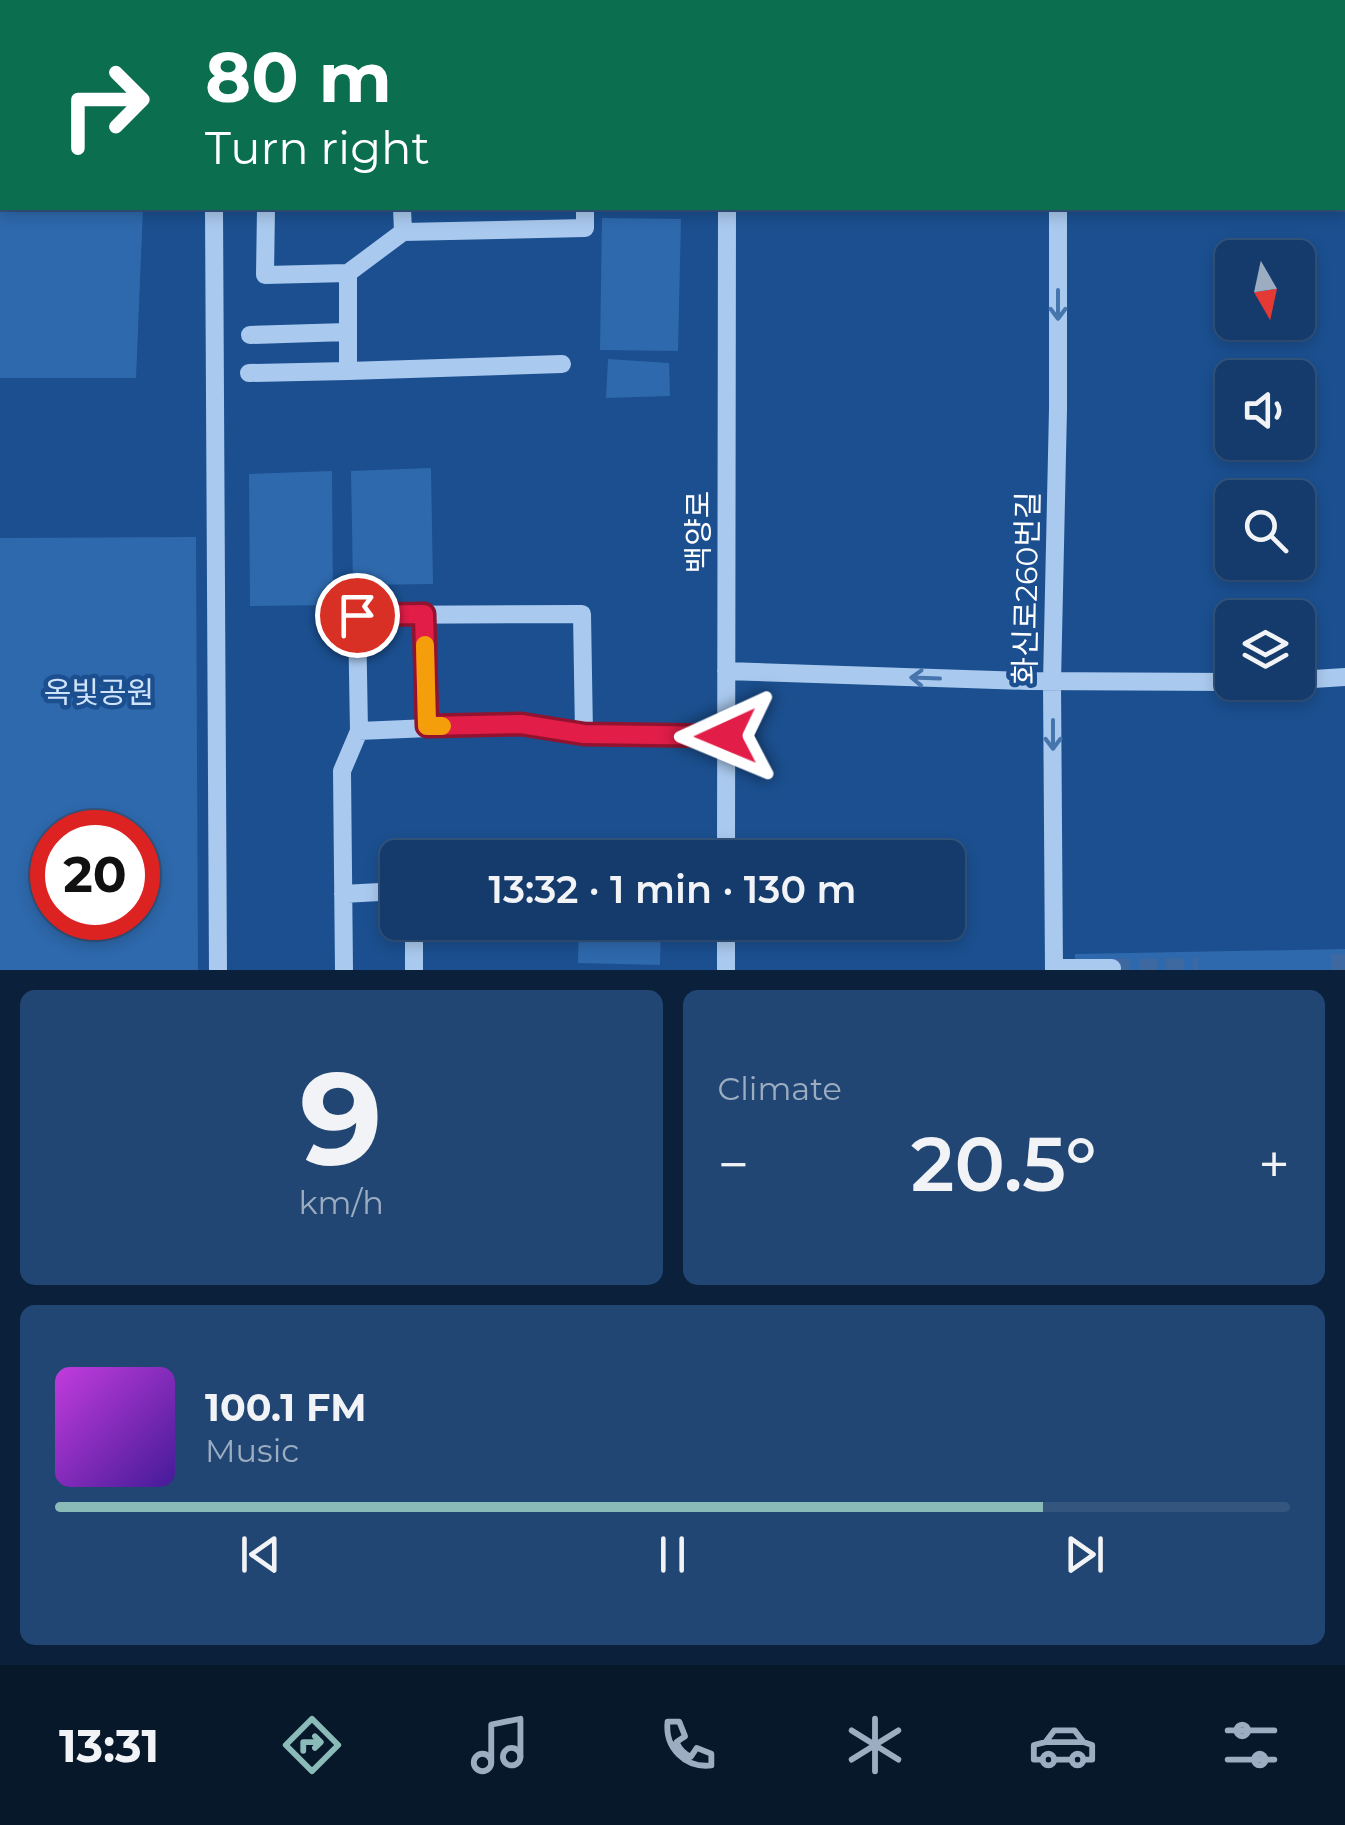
<!DOCTYPE html>
<html lang="en">
<head>
<meta charset="utf-8">
<style>
  :root { --surface:#143b6b; --page:#214673; --text:#f1f3f6; --muted:#9dadc1; --line:#33557e; --accent:#8bbbb9 }
  body { margin:0; font-family:Montserrat,"Noto Sans KR",sans-serif; background:var(--page); color:var(--text); height:100vh; display:flex; flex-direction:column; font-size:38px; white-space:nowrap }
  * { box-sizing:border-box; margin:0 }
  p { font-size:32px; color:var(--muted) }
  .icon { flex:none; width:55px; height:55px; fill:none; stroke:currentColor; stroke-width:2; stroke-linecap:round; stroke-linejoin:round }
  .map { position:relative; height:970px; overflow:hidden }
  .panel { display:flex; flex-direction:column; gap:20px; padding:20px; background:#0b203b; flex:1 }
  .panel>* { flex:none }
  .hud { position:absolute; left:0px; top:0px; width:1345px; height:210px; box-shadow:0 5px 15px #0003,0 0 0 2px var(--line); background:#0b6e4f; color:#fff; overflow:hidden }
  .needle { width:65px; rotate:171deg }
  .buttons { position:absolute; left:1215px; top:240px; display:grid; gap:20px }
  .buttons a { display:grid; place-items:center; width:100px; height:100px; border-radius:15px; background:var(--surface); box-shadow:0 5px 15px #0003,0 0 0 2px var(--line); font-size:50px }
  .speed { position:absolute; left:30px; top:810px; display:flex; gap:20px; font-size:50px; font-weight:700; text-align:center }
  .speed>* { display:grid; place-content:center; width:130px; height:130px; border-radius:50%; background:var(--surface); box-shadow:0 5px 15px #0003,0 0 0 2px var(--line); line-height:1 }
  .speed .limit { border:15px solid #d22; background:#fff; color:#111 }
  .pin { position:absolute; display:grid; place-items:center; width:85px; height:85px; color:#fff; margin:-42px; border:5px solid #fff; border-radius:50%; box-shadow:0 2px 10px #0007 }
  .me { position:absolute; width:110px; margin:-55px; rotate:269deg; stroke-linejoin:round; filter:drop-shadow(0 0 8px #0008) }
  .turn { display:flex; align-items:center; gap:35px; height:210px; padding:0 40px; font-size:45px }
  .turn .icon { width:130px; height:130px; stroke-width:2.5 }
  .turn b { display:block; font-size:70px; line-height:85px }
  .big { font-size:75px; font-weight:600; line-height:1.1 }
  .panel .card { flex:1; display:flex; flex-direction:column; justify-content:center; gap:15px; min-width:0; padding:0 35px; border-radius:15px; background:var(--page) }
  .panel .dial { align-items:center; gap:0 }
  .dial b { font-size:130px; line-height:1 }
  .song { display:flex; align-items:center; gap:30px }
  .cover { width:120px; height:120px; border-radius:15px; background:linear-gradient(135deg,hsl(290 70% 55%),hsl(260 70% 35%)) }
  .played { height:10px; border-radius:5px; background:linear-gradient(90deg,var(--accent) 80%,var(--line) 80%) }
  .keys { display:flex; justify-content:space-around; direction:ltr }
  .heat { display:flex; justify-content:space-between; align-items:center; font-size:55px; direction:ltr }
  .panel .tiles { flex:1; display:grid; gap:20px; grid-template-columns:1fr 1fr }
  .card:last-child { grid-column:span 2 }
  .trip { position:absolute; left:380px; top:840px; width:585px; height:100px; border-radius:15px; background:var(--surface); box-shadow:0 5px 15px #0003,0 0 0 2px var(--line); font-weight:600; line-height:100px; text-align:center }
  .menu { display:flex; height:160px; justify-content:space-around; align-items:center; background:#08182b; color:var(--muted) }
  .menu .icon { width:70px; height:70px }
  .menu .on { color:var(--accent) }
  .menu b { font-size:45px; color:var(--text) }
  .map>svg:first-child { display:block }
</style>
</head>
<body>
<div class="map">
<svg width="1345" height="970" viewBox="0 0 1345 970">
  <rect width="100%" height="100%" fill="#1b4f8f"/>
  <!-- green -->
  <path fill="#2e69ad" fill-rule="evenodd" d="M1086,0H1345V116H1342V2Z
    M0,166L2,208H143L136,378H0Z
    M602,218L681,219L678,351L600,350Z
    M608,359L669,363L670,396L606,398Z
    M431,468L433,584L353,585L351,471Z
    M332,471L333,605L250,606L249,474Z
    M196,537L198,970H0V538ZM138,832V918H52V832Z
    M579,922L661,923L660,965L578,963Z
    M1345,949V970H1075V954Z"/>
  <g fill="none" stroke-linecap="round" stroke-linejoin="round">
    <!-- minor-tunnel -->
    <path stroke="#3d69a0" stroke-width="18" stroke-dasharray="18 9" stroke-linecap="butt" d="M1331,963H1345
      M1112,968L1198,967"/>
    <!-- minor -->
    <path stroke="#a9c9ee" stroke-width="18" d="M724,0V2
      M1057,0V2
      M215,2V0
      M270,2V0
      M356,2L357,0
      M1342,146H1345
      M214,208L218,970
      M266,208L265,275L348,273L403,232L402,208
      M403,232L585,228V208
      M348,273V371L562,364
      M250,335L347,332
      M249,373L348,371
      M424,615L427,726
      M726,671L1028,681L1232,682
      M1298,680L1345,677
      M359,731L357,615L582,614L584,734
      M726,858L727,208
      M343,894L398,891
      M414,922V970
      M726,922V970
      M1054,968H1112
      M344,970L342,771L359,731L521,724L584,734L726,736
      M1054,970L1052,682L1058,409V208"/>
  </g>
  <!-- one-way arrows -->
  <defs><path id="oneway-shaft" d="M-6 0H5M1.5-3L5.5 0L1.5 3" fill="none" stroke-width="1.6" stroke-linecap="round" stroke-linejoin="round" transform="scale(2.5)"/></defs>
  <g stroke="#4674ac">
    <use href="#oneway-shaft" transform="translate(1058 305) rotate(90)"/>
    <use href="#oneway-shaft" transform="translate(925 678) rotate(-178)"/>
    <use href="#oneway-shaft" transform="translate(1053 735) rotate(90)"/>
  </g>
  <g fill="none" stroke-linecap="round" stroke-linejoin="round">
    <!-- route casing -->
    <g stroke="#92132f" stroke-width="25">
      <path id="route" d="M357,615L424,614L427,726L521,724L584,734L726,736"/>
    </g>
    <!-- route -->
    <use href="#route" stroke="#e11d48" stroke-width="18"/>
    <!-- slow -->
    <path stroke="#f59e0b" stroke-width="18" d="M425,645L427,726H442"/>
  </g>
  <g text-anchor="middle" stroke-width="9" stroke-linejoin="round" paint-order="stroke">
    <!-- street labels -->
    <g font-size="30" fill="#fff" stroke="#1b4f8f">
      <text transform="translate(699 532) rotate(-90)" y="10">백양로</text>
      <text transform="translate(1027 588) rotate(-89)" y="10">화신로260번길</text>
    </g>
    <!-- park labels -->
    <g font-size="30" fill="#cfe3fa" stroke="#1b4f8f">
      <text x="99" y="703">옥빛공원</text>
    </g>
  </g>
</svg>
<div class="buttons">
<a><svg class="needle" viewBox="-14 -14 28 28"><path d="M0-13l5 13h-10z" fill="#e53935"/><path d="M0 13l5-13h-10z" fill="#9dadc1"/></svg></a>
<a><svg class="icon" aria-label="sound" viewBox="0 0 24 24"><path d="M4 9h4l5-4v14l-5-4H4zM17 9q2 3 0 6"/></svg></a>
<a><svg class="icon" aria-label="search" viewBox="0 0 24 24"><circle cx="10" cy="10" r="6"/><path d="M15 15l6 6"/></svg></a>
<a><svg class="icon" aria-label="layers" viewBox="0 0 24 24"><path d="M12 4l9 5-9 5-9-5zM3 14l9 5 9-5"/></svg></a>
</div>
<div class="speed"><div class="limit">20</div></div>
<div class="pin" style="left:357px;top:615px;background:#d93025"><svg class="icon" aria-label="arrive" viewBox="0 0 24 24"><path d="M6 21V4h12l-3 4 3 4H6"/></svg></div>
<svg class="me" style="left:726px;top:736px" viewBox="-20 -20 40 40"><path d="M0-17L14 15 0 8-14 15z" fill="#e11d48" stroke="#fff" stroke-width="4"/></svg>
<div class="trip">13:32 · 1 min · 130 m</div>
<div class="hud">
<div class="turn"><svg class="icon" aria-label="right" viewBox="0 0 24 24"><path d="M7 20v-9h11M14 6l5 5-5 5"/></svg><div><b>80 m</b>Turn right</div></div>
</div>
</div>
<section class="panel">
<div class="tiles">
<div class="card dial"><b>9</b><p>km/h</p></div>
<div class="card"><p>Climate</p>
<div class="heat"><a>−</a><b class="big">20.5°</b><a>+</a></div>
</div>
<div class="card">
<div class="song"><i class="cover"></i><div><b>100.1 FM</b><p>Music</p></div></div>
<div class="played"></div>
<div class="keys"><svg class="icon" aria-label="previous" viewBox="0 0 24 24"><path d="M18 5L8 12l10 7zM5 5v14"/></svg><svg class="icon" aria-label="pause" viewBox="0 0 24 24"><path d="M8 5v14M16 5v14"/></svg><svg class="icon" aria-label="next" viewBox="0 0 24 24"><path d="M6 5l10 7-10 7zM19 5v14"/></svg></div>
</div>
</div>
</section>
<nav class="menu">
<b>13:31</b>
<svg class="icon on" aria-label="directions" viewBox="0 0 24 24"><path d="M12 3l9 9-9 9-9-9zM9 14v-3h6M13 9l2 2-2 2"/></svg>
<svg class="icon" aria-label="music" viewBox="0 0 24 24"><path d="M9 18V5l10-2v13"/><circle cx="6" cy="18" r="3"/><circle cx="16" cy="16" r="3"/></svg>
<svg class="icon" aria-label="phone" viewBox="0 0 24 24"><path d="M5 4h4l2 5-3 2q2 4 5 5l2-3 5 2v4C11 20 4 13 5 4z"/></svg>
<svg class="icon" aria-label="climate" viewBox="0 0 24 24"><path d="M12 3v18M4 7l16 10M4 17L20 7"/></svg>
<svg class="icon" aria-label="car" viewBox="0 0 24 24"><path d="M5 17H2v-5l4-1 3-4h7l3 4 3 1v5h-3M9 17h6M6 11h13"/><circle cx="7" cy="17" r="2"/><circle cx="17" cy="17" r="2"/></svg>
<svg class="icon" aria-label="filters" viewBox="0 0 24 24"><path d="M4 7h16M4 17h16"/><circle cx="9" cy="7" r="2"/><circle cx="15" cy="17" r="2"/></svg>
</nav>
</body>
</html>
